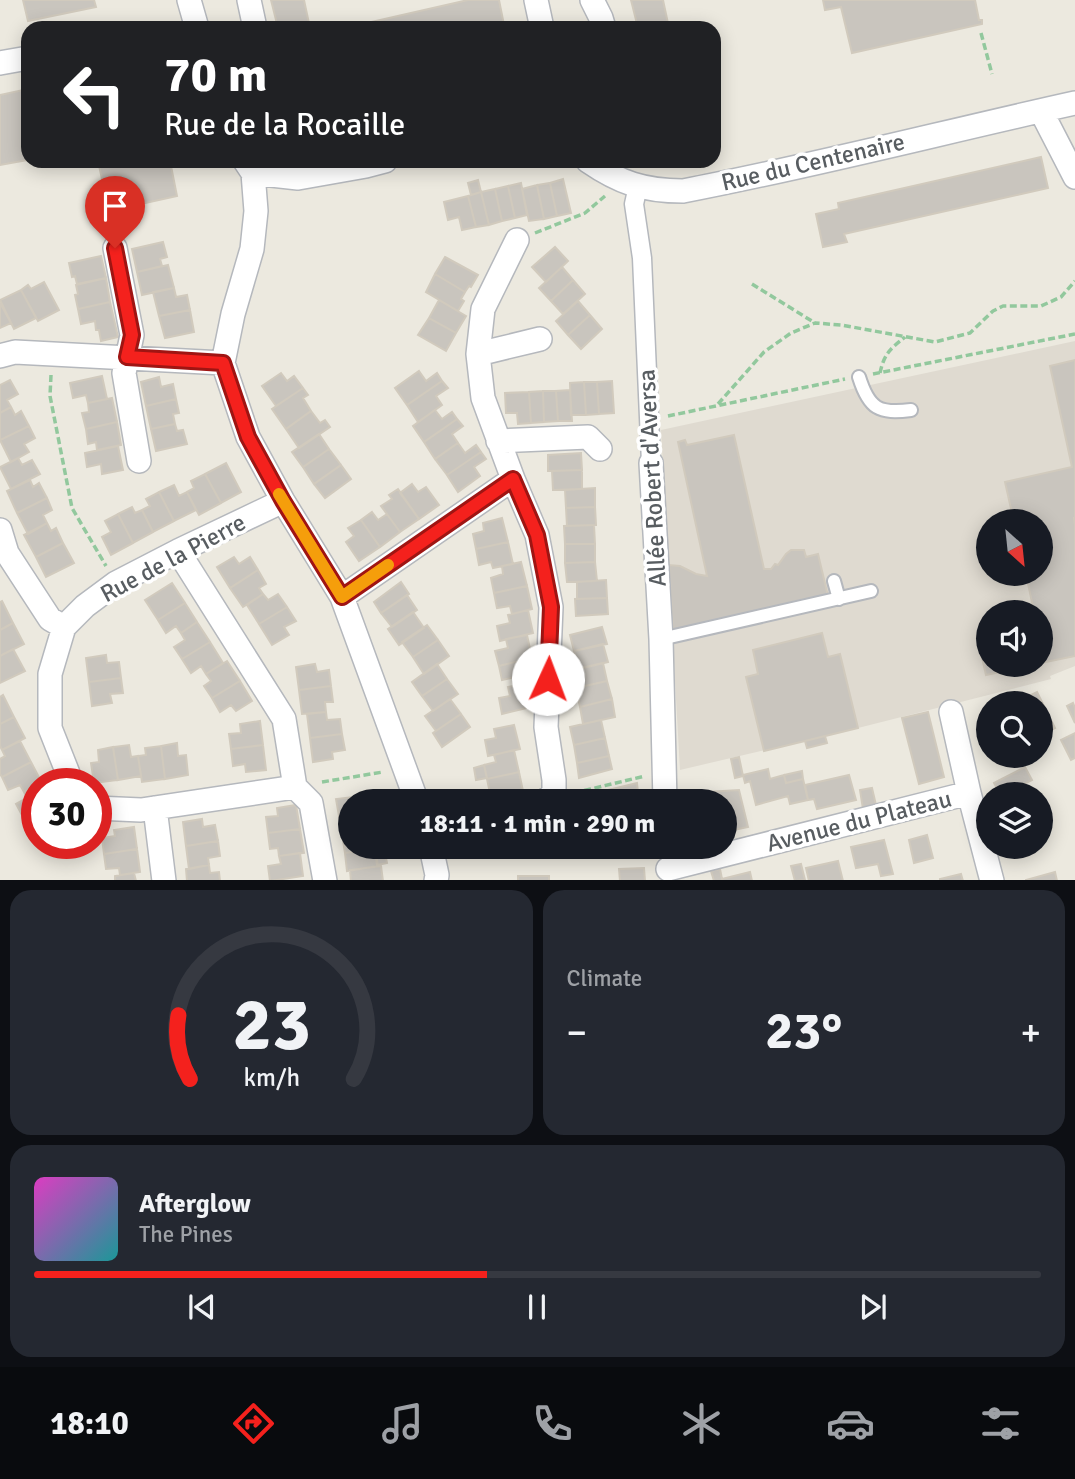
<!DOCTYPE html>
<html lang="en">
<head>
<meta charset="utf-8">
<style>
  :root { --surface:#171b24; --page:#242831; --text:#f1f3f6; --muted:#9ea1a6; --line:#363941; --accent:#f4211d }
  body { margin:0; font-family:Signika,sans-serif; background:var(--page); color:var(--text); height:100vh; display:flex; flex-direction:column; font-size:26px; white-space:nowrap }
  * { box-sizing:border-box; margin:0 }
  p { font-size:23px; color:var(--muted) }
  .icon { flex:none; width:38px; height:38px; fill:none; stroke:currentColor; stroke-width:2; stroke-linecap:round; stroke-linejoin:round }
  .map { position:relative; height:880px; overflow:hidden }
  .side { display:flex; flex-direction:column; gap:10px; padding:10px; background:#0d0f14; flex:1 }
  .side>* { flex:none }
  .top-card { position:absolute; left:21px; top:21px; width:700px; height:147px; border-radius:21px; box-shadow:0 4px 18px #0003; background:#202124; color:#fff; overflow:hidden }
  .needle { width:46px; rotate:153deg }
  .buttons { position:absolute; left:976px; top:509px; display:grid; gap:14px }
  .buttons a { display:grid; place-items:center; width:77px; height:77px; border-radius:50%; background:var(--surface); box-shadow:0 4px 18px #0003; font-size:35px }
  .speed { position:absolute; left:21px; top:768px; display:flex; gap:14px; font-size:35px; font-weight:700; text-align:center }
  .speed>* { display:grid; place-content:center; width:91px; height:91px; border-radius:50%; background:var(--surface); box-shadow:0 4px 18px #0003; line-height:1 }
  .speed .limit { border:10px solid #d22; background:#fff; color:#111 }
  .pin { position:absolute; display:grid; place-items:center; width:60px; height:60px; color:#fff; margin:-72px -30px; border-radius:50% 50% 50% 0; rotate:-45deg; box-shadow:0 0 7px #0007 }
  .pin .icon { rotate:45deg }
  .me { position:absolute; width:77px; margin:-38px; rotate:2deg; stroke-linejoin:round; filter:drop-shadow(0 0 5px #0008) }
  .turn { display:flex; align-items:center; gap:24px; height:147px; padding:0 28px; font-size:32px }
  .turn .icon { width:91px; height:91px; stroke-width:2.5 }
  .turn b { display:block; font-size:49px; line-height:60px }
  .big { font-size:52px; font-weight:700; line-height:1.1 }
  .side .tile { flex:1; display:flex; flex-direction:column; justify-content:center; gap:10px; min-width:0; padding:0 24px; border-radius:21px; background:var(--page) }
  .side .dial { align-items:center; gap:0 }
  .dial svg { height:182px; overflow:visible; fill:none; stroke:var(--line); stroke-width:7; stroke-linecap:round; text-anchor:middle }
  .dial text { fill:var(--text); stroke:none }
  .song { display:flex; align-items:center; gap:21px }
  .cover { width:84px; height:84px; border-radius:10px; background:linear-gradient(135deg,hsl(310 70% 55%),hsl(180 70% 35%)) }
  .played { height:7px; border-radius:4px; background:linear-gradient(90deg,var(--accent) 45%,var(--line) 45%) }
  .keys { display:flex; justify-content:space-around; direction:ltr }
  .heat { display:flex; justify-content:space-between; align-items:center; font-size:38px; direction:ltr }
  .side .tiles { flex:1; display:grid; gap:10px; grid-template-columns:1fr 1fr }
  .tile:last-child { grid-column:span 2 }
  .trip { position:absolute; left:338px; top:789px; width:399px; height:70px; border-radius:35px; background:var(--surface); box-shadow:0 4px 18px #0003; font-weight:700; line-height:70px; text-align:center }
  .dock { display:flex; height:112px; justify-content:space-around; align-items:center; background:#090b0e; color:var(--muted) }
  .dock .icon { width:49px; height:49px }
  .dock .on { color:var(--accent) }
  .dock b { font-size:32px; color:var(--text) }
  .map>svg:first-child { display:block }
</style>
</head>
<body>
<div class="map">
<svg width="1075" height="881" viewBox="0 0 1075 881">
  <rect width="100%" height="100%" fill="#ece9df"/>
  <!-- education -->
  <path fill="#dfdad0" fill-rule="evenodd" d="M1075,341V666L1050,676L1051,679L858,728L680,770L661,430ZM989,522H1041V574H989ZM989,612H1041V665H989Z"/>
  <!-- building -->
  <path fill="#c9c5be" stroke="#d1cabd" stroke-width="2" d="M23,0H94L96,7L28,21Z
    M271,0H304L310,28H278Z
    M468,0H499L504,25L489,28H345Z
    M631,0H663L669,28H638Z
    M823,0H975L979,20H982V24L852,53L841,7L825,10Z
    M28,89V160L0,165V95Z
    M1041,157L1048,188L844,234L847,242L823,247L816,214L839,209L838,203Z
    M98,161H170L177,196L109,211Z
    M563,179L571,213L557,216L550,183Z
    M478,180L481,192L471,195L468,183Z
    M521,183L527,215L515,218L508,186Z
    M550,183L557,216L544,219L537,185Z
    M537,185L544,219L529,221L522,189Z
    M508,186L515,218L502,221L495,189Z
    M495,189L502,221L489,225L481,192Z
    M481,192L489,225L476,227L468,196Z
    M468,196L476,227L462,230L459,217L448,220L444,202Z
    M163,242L167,257L160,259L162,266L137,272L132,249Z
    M555,247L568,261L546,282L532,267Z
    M101,256L106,278L77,284L75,276L72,277L69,263Z
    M445,257L478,275L471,287L469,286L465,292L435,274Z
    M168,265L174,288L142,295L137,272Z
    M562,267L573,280L551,301L539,288Z
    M435,274L465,292L461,299L464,301L458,311L426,292Z
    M106,278L110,302L78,309L75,295L78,294L76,285Z
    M573,280L585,294L563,314L551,301Z
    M44,282L59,310L38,321L21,290L28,285L31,289Z
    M174,288L176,297L187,295L190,310L159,316L153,292Z
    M21,290L36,318L14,329L0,300Z
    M439,300L466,316L456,333L429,318Z
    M578,301L590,315L568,335L556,321Z
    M110,302L118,337L101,341L99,330H96L95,321L81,324L78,309Z
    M0,303L11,323L0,328Z
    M190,310L194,332L165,338L159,316Z
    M590,315L602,329L581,349L568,335Z
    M429,318L456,333L446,351L418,335Z
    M1075,360V518H1074L1075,525V656L1041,663V612H1034L1026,574H1041V522H1014L1005,482L1072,467L1050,366Z
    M419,371L426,381L437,373L442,381L407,405L395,388Z
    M281,373L287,381L294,376L303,388L276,406L262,386Z
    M102,376L107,399L88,403L86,395L73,398L70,383Z
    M159,377L161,387L173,384L176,399L146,406L141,382Z
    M10,380L18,394L7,400L11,407L0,413V385Z
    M442,381L448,388L436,396L442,405L418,422L407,405Z
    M612,381L614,413L599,414L597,382Z
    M584,382H597L599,414L586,415Z
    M584,382L586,415H571L570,383Z
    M303,388L308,395L303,398L311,411L286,429L272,409Z
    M570,390L572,421H558L556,391Z
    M543,391H556L558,421L544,422Z
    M543,391L544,422L531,423L529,392Z
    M529,392L531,423L518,424L517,413H506L505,393Z
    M112,398L117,422L86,429L82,413L89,412L88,403Z
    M176,399L179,413L173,414L175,424L151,429L146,406Z
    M11,407L15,415L21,411L29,426L0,440V413Z
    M435,410L442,419L452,412L457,419L424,442L413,426Z
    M311,411L320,423L325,420L330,427L299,448L286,429Z
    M457,419L463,426L452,434L458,443L435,459L424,442Z
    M117,422L121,445L97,450L96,442L88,444L86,429Z
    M175,424L177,431L183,430L187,444L156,451L151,429Z
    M29,426L35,438L24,444L29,452L11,462L0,440Z
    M319,434L329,449L303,467L292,452Z
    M734,435L764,569H771L775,564L778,565L786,554L791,550H804L806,557L818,554L828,596L806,601L805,599L673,631L669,565L680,566L696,574L707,576L678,442L685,440L687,445Z
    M458,443L465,453L476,445L481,452L447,475L435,459Z
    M118,446L123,470L102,474L101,464L87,467L85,453Z
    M329,449L341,465L314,484L303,467Z
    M481,452L486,459L474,467L480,476L458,492L447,475Z
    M581,453L582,470L548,471V455Z
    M18,458L22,465L32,460L40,474L11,489L0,467Z
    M226,463L241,492L221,503L205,474Z
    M341,465L351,479L325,498L314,484Z
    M582,470V489L553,490L552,471Z
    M205,474L221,503L199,515L187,492L194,488L191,481Z
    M30,480L33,487L39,483L47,498L17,513L7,491Z
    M412,484L418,492L426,487L439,505L419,519L400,493Z
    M174,485L179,496L187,492L196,510L174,521L159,492Z
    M595,488V507L566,508L565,490Z
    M398,489L419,519L400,532L381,506L392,499L389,495Z
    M159,492L174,521L153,532L142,510L150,506L146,499Z
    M47,498L52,510L43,515L47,523L28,534L17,513Z
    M132,507L135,513L142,510L153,532L133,543L118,514Z
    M595,507L596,525L567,526L566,508Z
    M372,512L378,520L387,514L400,532L380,547L361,520Z
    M118,514L133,543L111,555L102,537L111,532L105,521Z
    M502,518L508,542L476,549L473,534L484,531L483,523Z
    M361,520L380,547L359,561L346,542L354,536L348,528Z
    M47,523L51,531L56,528L63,543L36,557L24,535Z
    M594,525L595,544H565L564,526Z
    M508,542L513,564L493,568L491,562L479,565L476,549Z
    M63,543L74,563L46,577L36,557Z
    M565,544H595V562L565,563Z
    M234,557L239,564L250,557L258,570L230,588L217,567Z
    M521,562L527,586L494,593L491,578L503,574L502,566Z
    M595,562L597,581L567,582L565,563Z
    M258,570L266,584L259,588L263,594L243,607L230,588Z
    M606,580L607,598L577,599V582Z
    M401,582L409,594L381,613L374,602Z
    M172,583L185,603L158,620L145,600Z
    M527,586L532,609L512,614L510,606L497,608L494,593Z
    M263,594L268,600L278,594L287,607L259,624L247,605Z
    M407,595L417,610L392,627L381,613Z
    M607,598L608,614L576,616L575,599Z
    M2,601L13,623L0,630V602Z
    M185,603L197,622L181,633L176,626L166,633L158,620Z
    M287,607L296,621L284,627L289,635L272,645L259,624Z
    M528,610L533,633L500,641L497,626L510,623L508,615Z
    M413,612L424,628L399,645L388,629Z
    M197,622L210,642L182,659L174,647L185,640L181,633Z
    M13,623L24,644L0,656V630Z
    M427,625L438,640L413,657L402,642Z
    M602,627L607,644L574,651L570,635Z
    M822,633L828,657L840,654L858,728L764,751L746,677L758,674L753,650Z
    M989,634V665H1033L986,675L977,636Z
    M527,635L532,658L499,666L495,651L508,648L506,639Z
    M438,640L449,656L424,674L413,657Z
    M210,642L223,663L206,674L201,666L191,673L182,659Z
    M603,644L608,662L579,669L574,651Z
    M13,649L25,671L0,683V656Z
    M106,655L107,663L119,662L121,678L89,682L86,658Z
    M532,658L537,681L517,685L515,677L502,680L499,666Z
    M227,661L240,681L212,698L204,686L211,681L206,674Z
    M603,663L607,681L576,688L572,670Z
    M315,664L317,672L329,670L331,686L299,690L296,667Z
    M437,664L447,679L422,696L412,682Z
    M121,678L123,693L110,694L112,703L92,706L89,682Z
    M447,679L458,694L433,711L422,696Z
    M240,681L252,701L236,711L231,705L220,712L212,698Z
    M607,681L612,699L580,707L576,688Z
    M529,683L535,706L502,714L499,698L510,696L508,687Z
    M331,686L333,702H325L326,712L302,714L299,690Z
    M1037,692L1055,728L1041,735V704L1016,702Z
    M3,695L14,717L0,724V697Z
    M450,699L461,714L436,731L425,716Z
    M612,699L615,717L583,724L580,707Z
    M1073,703L1075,708V723L1067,706Z
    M326,712L327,720L340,719L342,734L310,738L307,714Z
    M928,712L944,777L919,784L902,718Z
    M461,714L470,727L442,747L433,733Z
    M14,717L25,738L2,750L0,746V724Z
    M601,720L605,738L574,745L570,727Z
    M260,721L263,745L231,749L229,734L241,733L240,724Z
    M514,725L520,749L488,756L485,740L496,738L494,729Z
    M1075,733V758L1071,760L1061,740Z
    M342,734L345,750L332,752L333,759L313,762L310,738Z
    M825,736L827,743L807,748L805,741Z
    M605,738L609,756L577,763L574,745Z
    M20,741L31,762L2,777L0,774V759L5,756L2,750Z
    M177,743L178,756L186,755L188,775L165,779L161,746Z
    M129,745L131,757L138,756L141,776L118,780L113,747Z
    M263,745L266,770L246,772L245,764L233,766L231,749Z
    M161,746L165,779L142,782L138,756L146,755L145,748Z
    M113,747L118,780L94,783L91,763L99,762L98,750Z
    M514,750L519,772L487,779L484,765L496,762L494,755Z
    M609,756L612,769L579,778L577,763Z
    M739,757L743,776L735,778L731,759Z
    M31,762L42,783L37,784V786L24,792L20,785L8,790L2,777Z
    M484,765L487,778L476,780L474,768Z
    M1025,767L1032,780L1004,794H1000L994,783Z
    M768,769L770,779L784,775L786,783L803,779L808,800L790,804L788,796L756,805L750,781L745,783L743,775Z
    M802,771L803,779L786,783L784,775Z
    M519,772L524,796L505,801L503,790L490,793L487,779Z
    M849,775L856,800L817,809L814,799L808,800L805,785Z
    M637,783L639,802H583V796Z
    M37,786V812L24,819L16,804L27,798L24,792Z
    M872,788L876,805L863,809L860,790Z
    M739,790L748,827L724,832V802H690V793Z
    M369,795L370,802H350V814L339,816L336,799Z
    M296,805L300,829L268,833L266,817L278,816L277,808Z
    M37,812V829L31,832L24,819Z
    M350,814V833L342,834L339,816Z
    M202,819L203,827L215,825L218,841L186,846L183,822Z
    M134,827L137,849L104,854L102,838L115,836L114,830Z
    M300,829L304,853L279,856L278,848L270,849L268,833Z
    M350,833V847L375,848L345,853L342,834Z
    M927,835L933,858L914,863L909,840Z
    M884,840L893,874L881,876L878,864L856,868L851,847Z
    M218,841L220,856L208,858L209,865L189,869L186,846Z
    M609,847H645L646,854L611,858Z
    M375,848L378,866L347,871L345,853Z
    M384,848L387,863L377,865L375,850Z
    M137,849L140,872L120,875L119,868L106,869L104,854Z
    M300,853L303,876L270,881L268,866L281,864L279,856Z
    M838,861L843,881H809L806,868Z
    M801,864L805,880L795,881L791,866Z
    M209,865L210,873L219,872L220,881H187L186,869Z
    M381,866L383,881H351L350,870Z
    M644,868L645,881H620L619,869Z
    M720,869L722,879L750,872L752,881H714L711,871Z
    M1055,872L1057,881H1026V880Z
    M134,873L136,881H115V876Z
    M961,874L963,881H940V879Z
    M518,876H549V881H518Z"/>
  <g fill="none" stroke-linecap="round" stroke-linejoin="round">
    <!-- service casing -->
    <g stroke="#b5b8bd" stroke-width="16">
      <path id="service" d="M859,377C869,409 879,414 911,410
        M834,581L839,599
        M661,639L871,591"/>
    </g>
    <!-- pedestrian casing -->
    <g stroke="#b5b8bd" stroke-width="21">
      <path id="pedestrian" d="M638,186L634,204L642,258L651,463"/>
    </g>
    <!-- minor casing -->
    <g stroke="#b5b8bd" stroke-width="26">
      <path id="minor" d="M189,0L197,28
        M249,0L255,28
        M536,0L542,28
        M592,0L601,18L604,28
        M0,63L28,58
        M1041,111L1075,177
        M245,161L253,173L256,211L252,249L233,314L223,363L248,437L283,501L342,597L417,802
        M588,161C620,183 644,191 683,191C814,166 944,132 1075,103
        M253,173L298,178L366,166L385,161
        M115,248L132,335L124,373L139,461
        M478,354L483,309L517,240
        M0,356L15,352L223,363
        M498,441L588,437L600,449
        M651,463L661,639L665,802
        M513,479L483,398L478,354L540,339
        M0,530L7,553L50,619L64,627L85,606L116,583L178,551L283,501
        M342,597L513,479L537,535L551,607L546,727L554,780V793L544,802
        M64,627L50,674V728L71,781L74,784
        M951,712L969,793L992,881
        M295,787L311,803L325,881
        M96,808L141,810L295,787L284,719L178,551
        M155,808L164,881
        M431,847L437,875L436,881
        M668,869L969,793"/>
    </g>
    <!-- path -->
    <path stroke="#92c89d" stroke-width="3.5" stroke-dasharray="7 3.5" stroke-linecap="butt" d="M981,33L992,74
      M535,233L585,213L605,196
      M752,284L815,323
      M880,373C884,354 890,349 905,337
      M873,374L1075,334
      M51,375L50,396L72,508L106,566
      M718,404L764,352L791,333L815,323L841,325L935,342L970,333L993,311L1003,306H1041L1061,297L1075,281
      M668,416L845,379
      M322,782L383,772
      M574,793L645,776"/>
    <!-- service -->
    <use href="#service" stroke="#fff" stroke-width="12"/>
    <!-- pedestrian -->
    <use href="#pedestrian" stroke="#fff" stroke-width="18"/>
    <!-- minor -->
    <use href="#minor" stroke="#fff" stroke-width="23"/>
  </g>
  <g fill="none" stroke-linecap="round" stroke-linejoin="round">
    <!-- route casing -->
    <g stroke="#9f1513" stroke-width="18">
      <path id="route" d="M115,248L132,335L127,357L223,363L248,437L283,501L342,597L513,479L537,535L551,607L548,679"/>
    </g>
    <!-- route -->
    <use href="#route" stroke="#f4211d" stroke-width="12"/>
    <!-- slow -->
    <path stroke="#f59e0b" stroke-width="12" d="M279,494L342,597L388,565"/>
  </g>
  <g text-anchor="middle" stroke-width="7" stroke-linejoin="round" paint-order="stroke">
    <!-- street labels -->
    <g font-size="24" fill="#585d61" stroke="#fff">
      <text transform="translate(813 162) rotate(-13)" y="8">Rue du Centenaire</text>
      <text transform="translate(652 478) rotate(-93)" y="8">Allée Robert d'Aversa</text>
      <text transform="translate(173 558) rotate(-28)" y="8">Rue de la Pierre</text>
      <text transform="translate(859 821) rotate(-14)" y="8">Avenue du Plateau</text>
    </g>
  </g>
</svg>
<div class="buttons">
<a><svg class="needle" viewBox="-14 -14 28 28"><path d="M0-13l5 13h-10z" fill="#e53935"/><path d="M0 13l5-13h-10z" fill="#9ea1a6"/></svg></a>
<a><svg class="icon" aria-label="sound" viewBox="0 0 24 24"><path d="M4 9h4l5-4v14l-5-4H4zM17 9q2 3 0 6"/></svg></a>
<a><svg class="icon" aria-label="search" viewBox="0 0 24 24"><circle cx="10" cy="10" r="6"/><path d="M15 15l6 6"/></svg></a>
<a><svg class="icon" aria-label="layers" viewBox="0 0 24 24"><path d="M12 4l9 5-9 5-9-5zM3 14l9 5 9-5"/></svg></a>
</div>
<div class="speed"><div class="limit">30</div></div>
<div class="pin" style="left:115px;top:248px;background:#d93025"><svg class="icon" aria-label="arrive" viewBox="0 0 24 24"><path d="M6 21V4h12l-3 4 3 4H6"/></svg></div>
<svg class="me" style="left:548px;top:679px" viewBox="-20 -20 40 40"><circle r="19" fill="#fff"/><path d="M0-13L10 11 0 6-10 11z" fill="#f4211d"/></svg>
<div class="trip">18:11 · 1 min · 290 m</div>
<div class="top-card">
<div class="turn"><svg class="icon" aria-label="left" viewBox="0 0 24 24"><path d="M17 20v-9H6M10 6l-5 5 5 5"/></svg><div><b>70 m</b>Rue de la Rocaille</div></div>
</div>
</div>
<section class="side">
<div class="tiles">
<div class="tile dial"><svg viewBox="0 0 100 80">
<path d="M14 69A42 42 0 1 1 86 69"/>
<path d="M14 69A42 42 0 0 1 9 41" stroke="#f4211d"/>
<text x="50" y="56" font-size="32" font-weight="700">23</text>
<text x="50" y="72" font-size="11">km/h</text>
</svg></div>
<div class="tile"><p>Climate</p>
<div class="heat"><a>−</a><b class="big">23°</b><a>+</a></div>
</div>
<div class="tile">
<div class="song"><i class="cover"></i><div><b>Afterglow</b><p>The Pines</p></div></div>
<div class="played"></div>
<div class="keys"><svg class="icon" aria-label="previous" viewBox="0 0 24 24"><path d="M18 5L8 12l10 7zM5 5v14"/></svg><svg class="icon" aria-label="pause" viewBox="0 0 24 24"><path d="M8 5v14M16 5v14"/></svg><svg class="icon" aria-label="next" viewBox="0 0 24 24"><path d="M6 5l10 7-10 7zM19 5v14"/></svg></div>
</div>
</div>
</section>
<nav class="dock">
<b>18:10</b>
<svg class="icon on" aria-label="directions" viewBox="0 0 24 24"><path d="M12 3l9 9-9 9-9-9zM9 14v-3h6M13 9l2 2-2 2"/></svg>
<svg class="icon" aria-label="music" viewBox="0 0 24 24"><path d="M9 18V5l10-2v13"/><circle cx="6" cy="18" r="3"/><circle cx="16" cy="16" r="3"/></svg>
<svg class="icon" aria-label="phone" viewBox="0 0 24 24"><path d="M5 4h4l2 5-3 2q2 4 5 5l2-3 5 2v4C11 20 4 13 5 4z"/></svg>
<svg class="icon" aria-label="climate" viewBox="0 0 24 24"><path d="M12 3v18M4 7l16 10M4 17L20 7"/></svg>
<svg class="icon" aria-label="car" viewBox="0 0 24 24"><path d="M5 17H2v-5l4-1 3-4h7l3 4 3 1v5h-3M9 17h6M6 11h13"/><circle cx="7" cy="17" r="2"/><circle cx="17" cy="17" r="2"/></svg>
<svg class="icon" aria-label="filters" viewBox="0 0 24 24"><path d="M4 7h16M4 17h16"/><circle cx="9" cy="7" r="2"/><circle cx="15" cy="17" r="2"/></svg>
</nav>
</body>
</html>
